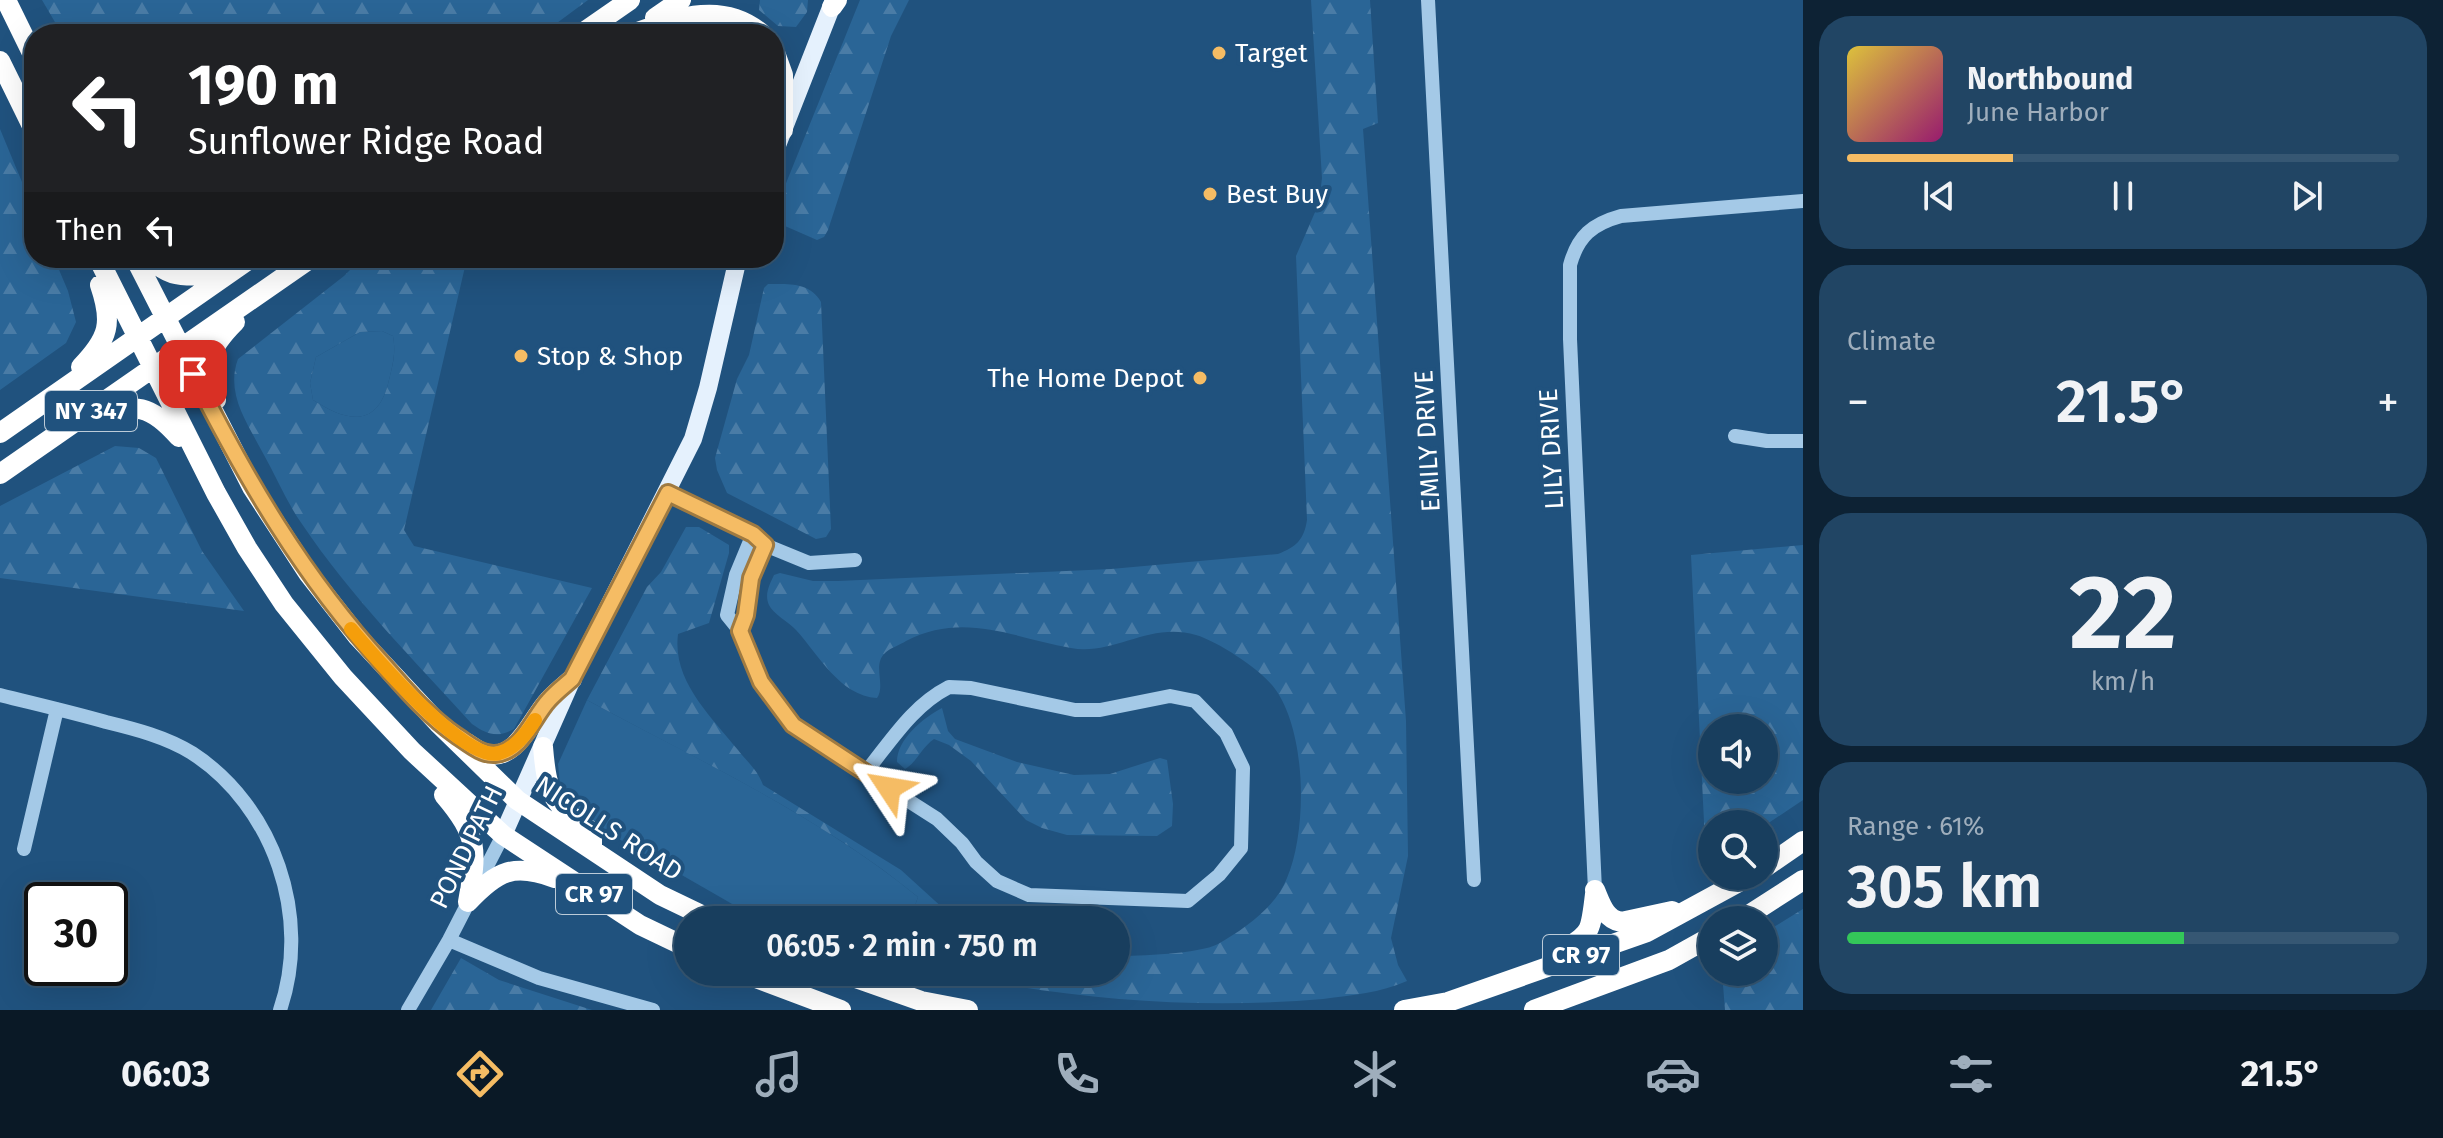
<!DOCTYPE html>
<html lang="en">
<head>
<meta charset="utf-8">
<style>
  :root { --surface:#183e5e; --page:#214564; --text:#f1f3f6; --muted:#9faebc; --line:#365773; --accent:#f5bc64 }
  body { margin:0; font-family:"Fira Sans",sans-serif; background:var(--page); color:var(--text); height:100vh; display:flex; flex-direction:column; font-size:30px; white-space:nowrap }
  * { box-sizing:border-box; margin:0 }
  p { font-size:26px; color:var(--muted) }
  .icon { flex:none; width:44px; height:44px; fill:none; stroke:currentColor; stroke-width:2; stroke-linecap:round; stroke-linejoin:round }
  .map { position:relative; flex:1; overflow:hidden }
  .drawer { display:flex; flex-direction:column; gap:16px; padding:16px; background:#0d2234; width:640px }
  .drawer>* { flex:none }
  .top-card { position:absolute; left:24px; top:24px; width:760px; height:244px; border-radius:32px; box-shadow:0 8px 32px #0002,0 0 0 2px var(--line); background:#202124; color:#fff; overflow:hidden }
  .buttons { position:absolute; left:1698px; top:714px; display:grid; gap:16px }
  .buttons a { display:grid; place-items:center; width:80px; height:80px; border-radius:50%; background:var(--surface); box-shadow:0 8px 32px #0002,0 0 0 2px var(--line); font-size:40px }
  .speed { position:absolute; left:24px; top:882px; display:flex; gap:16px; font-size:40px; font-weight:700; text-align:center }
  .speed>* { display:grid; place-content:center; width:104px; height:104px; border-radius:50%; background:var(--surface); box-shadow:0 8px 32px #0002,0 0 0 2px var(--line); line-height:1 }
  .speed .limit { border:4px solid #111; border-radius:12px; background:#fff; color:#111 }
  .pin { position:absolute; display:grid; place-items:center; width:68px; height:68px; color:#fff; margin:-34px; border-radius:16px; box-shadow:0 4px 12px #0006 }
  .me { position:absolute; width:88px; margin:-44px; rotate:303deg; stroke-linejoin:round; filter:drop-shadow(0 0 6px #0008) }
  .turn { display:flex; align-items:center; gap:28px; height:168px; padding:0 32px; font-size:36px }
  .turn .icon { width:104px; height:104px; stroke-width:2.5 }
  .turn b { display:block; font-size:56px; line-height:68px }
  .then { display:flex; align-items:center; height:76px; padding:0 32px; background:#0003; gap:16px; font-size:30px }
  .big { font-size:60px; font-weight:600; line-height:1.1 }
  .drawer .tile { flex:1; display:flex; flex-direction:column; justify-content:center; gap:12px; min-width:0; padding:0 28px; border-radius:32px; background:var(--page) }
  .drawer .dial { align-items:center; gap:0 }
  .dial b { font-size:104px; line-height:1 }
  .song { display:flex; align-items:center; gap:24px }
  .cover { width:96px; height:96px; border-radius:12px; background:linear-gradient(135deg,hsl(50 70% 55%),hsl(320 70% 35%)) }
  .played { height:8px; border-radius:4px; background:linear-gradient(90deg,var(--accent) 30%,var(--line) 30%) }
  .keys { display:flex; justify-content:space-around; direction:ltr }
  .heat { display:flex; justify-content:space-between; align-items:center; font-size:44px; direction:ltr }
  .charge { height:12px; border-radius:6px; background:linear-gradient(90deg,#34c759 61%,var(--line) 0) }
  .trip { position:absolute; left:674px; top:906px; width:456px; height:80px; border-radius:40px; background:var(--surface); box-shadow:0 8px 32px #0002,0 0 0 2px var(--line); font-weight:600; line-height:80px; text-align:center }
  .tab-bar { display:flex; height:128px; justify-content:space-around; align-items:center; background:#0a1926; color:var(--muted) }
  .tab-bar .icon { width:56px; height:56px }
  .tab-bar .selected { color:var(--accent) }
  .tab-bar b { font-size:36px; color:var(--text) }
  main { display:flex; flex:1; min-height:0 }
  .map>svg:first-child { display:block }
</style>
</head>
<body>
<main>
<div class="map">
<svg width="1803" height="1010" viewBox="0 0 1803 1010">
  <defs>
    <pattern id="forest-firs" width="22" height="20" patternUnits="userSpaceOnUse" patternTransform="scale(2)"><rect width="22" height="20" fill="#2a6596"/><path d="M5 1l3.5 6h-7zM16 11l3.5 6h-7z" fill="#4a7ca6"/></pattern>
  </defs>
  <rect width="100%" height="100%" fill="#20527e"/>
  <!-- green -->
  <path fill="#2a6596" d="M382,331L393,336C396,352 393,364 389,380C378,429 347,422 313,400L310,383L316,357L360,332Z
    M587,700C699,760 819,816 918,897L910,920H760L579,816L561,795L558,764Z"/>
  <!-- forest -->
  <path fill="url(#forest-firs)" fill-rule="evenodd" d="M42,0H588L542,34H62Z
    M760,0H808L807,12L796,27L778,26L759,10Z
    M860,0H909L891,36L828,230L824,237L817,240L785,226L774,213Z
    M1311,0H1370L1378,123L1363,129L1406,721L1408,856L1391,938L1398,965L1407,981C1380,993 1352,995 1323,999C1193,1010 1068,999 940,972H1116V956C1139,956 1199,954 1218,944C1244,929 1276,907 1287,878C1308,829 1307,727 1272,685C1258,668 1217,641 1196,635C1150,621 1113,656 1071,648C1014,638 964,611 906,641C900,645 890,648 885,653C872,665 886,685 877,698C840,696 819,655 796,630C789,622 773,614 769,605C764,594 770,584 774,575L780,573L813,581H838L1111,569L1278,554C1296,547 1304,540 1307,520L1296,256L1319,203L1322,178Z
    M0,129L34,211V258H54L68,291L76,322L66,343L0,390Z
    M362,258H467L404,530L414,546L592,588L514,729C497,738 488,735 472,724C414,660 351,597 302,524C287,503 277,478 264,455C248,424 225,394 238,359L344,276ZM382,331L393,336C396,353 393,364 389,380C378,429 347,422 313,400L310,383L316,357L360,332Z
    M768,284C788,284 810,282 821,302L831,529L826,537L816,539L727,493L717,470L715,458L737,379L749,355L764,288Z
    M115,446L139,448L156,458L202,551L244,611L0,578V506Z
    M686,527H699L729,545V553L709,623L678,634C672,681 711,716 738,750C748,763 757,769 763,785L901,870L956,920H910L918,897C823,818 696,759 587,700L647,587L661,572Z
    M1803,545V800L1764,826L1712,824V859L1706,863L1691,555ZM1712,728H1764V780H1712Z
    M942,708L948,731L955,739L1017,762L1074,775L1110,774L1160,758L1167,760L1173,804L1172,826L1157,836L1067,835L1042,828L1026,820L971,761L949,745L934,739C921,748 918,761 905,769L897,762C897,739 923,718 942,708Z
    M1803,909V1010H1725L1722,972H1764V933Z
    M461,958L499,980L592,1010H431Z"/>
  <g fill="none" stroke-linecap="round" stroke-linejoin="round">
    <!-- minor -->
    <path stroke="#a4c9e7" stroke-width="14" d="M1428,0L1474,880
      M1735,436L1767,441H1803
      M668,493L753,534L765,545L809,563L855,560
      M753,534L736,575L727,615L740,631L746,615L751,578L765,545
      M740,631L761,682L793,725L865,773
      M949,687L971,688L1075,710H1100L1170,696L1195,701L1226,733L1243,768L1241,848L1219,875L1188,901L1029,895L997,881L976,862L962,843L937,819L865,773C891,741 912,706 949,687Z
      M0,695C36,704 71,712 106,722C135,729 166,737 192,753C274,806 312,917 280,1010
      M24,849L57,709
      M1595,890L1570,339V265C1578,236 1592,224 1621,216L1803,201
      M449,940L539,978L653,1010
      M408,1010L449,940L503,835"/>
    <!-- major -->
    <path stroke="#e5f1fd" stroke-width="18" d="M774,153L834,0
      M503,835L572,679L693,439L708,388L738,258"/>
    <!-- highway -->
    <path stroke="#fff" stroke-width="20" d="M6,0L34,57
      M832,7L837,0
      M655,18L681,0
      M581,34L630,0
      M632,34C677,18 722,0 762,34
      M774,50L783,75V130
      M0,61L34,130
      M98,258L216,493L247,548L284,604L343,677L412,751L503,835L640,925L688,948
      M135,258L252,487L308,573L358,637L438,723L517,800L660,895L712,920
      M150,258C172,282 199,278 225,264
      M81,367C109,338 113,323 100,285
      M216,400C204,363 207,350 235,322
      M96,420C134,400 152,406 179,437
      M0,433L251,258
      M0,474L311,258
      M467,743C472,746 478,751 484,753C516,764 532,718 548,701C555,693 564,686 572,679
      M543,747C547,795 552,803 592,832V850
      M444,795C479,836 477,851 468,902
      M1764,868L1803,841
      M1595,890C1601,904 1605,919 1621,922L1672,911
      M468,902C498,870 514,863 555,878
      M1741,920L1803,880
      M1555,956C1591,931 1590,938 1595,894
      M740,972L841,1010
      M839,972L921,1001L968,1010
      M1404,1010L1448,1002L1647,932L1750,876
      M1534,1010L1669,960L1712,936"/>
  </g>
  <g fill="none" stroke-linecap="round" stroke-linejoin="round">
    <!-- route casing -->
    <g stroke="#9f7a41" stroke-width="20">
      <path id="route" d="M193,374C246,479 303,577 383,664C406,690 428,716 457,736C468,743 481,755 495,754C522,752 533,717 549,700C556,692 564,686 572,679L668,493L753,534L765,545L751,578L746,615L740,631L761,682L793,725L889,788"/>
    </g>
    <!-- route -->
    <use href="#route" stroke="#f5bc64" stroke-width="14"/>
    <!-- slow -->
    <path stroke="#f59e0b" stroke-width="14" d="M351,629C373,655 465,764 499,753C514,749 527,733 535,720"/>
  </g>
  <!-- markers -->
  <g fill="#f5bc64" stroke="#20527e" stroke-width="3">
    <circle cx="1219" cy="53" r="8"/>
    <circle cx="1210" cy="194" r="8"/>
    <circle cx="521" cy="356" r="8"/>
    <circle cx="1200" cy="378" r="8"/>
  </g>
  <g text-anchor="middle" stroke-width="8" stroke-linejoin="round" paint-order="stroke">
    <!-- shield labels -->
    <g fill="#20527e" stroke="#bccbd8" stroke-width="2">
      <rect x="45" y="391" width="92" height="40" rx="6"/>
      <rect x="556" y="874" width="76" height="40" rx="6"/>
      <rect x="1543" y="935" width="76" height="40" rx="6"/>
    </g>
    <g font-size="24" font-weight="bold" fill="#fff">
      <text x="91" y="419">NY 347</text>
      <text x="594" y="902">CR 97</text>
      <text x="1581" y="963">CR 97</text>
    </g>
    <!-- poi labels -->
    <g font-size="26" fill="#fff" stroke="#20527e" text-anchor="start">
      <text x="1235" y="62">Target</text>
      <text x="1226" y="203">Best Buy</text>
      <text x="537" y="365">Stop &amp; Shop</text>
      <text x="1184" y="387" text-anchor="end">The Home Depot</text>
    </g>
    <!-- street labels -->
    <g font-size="26" fill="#fff" stroke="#20527e">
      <text transform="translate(1427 441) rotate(-93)" y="9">EMILY DRIVE</text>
      <text transform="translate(1551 449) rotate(-93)" y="9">LILY DRIVE</text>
      <text transform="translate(609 828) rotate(33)" y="9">NICOLLS ROAD</text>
      <text transform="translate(466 847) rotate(-64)" y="9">POND PATH</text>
    </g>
  </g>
</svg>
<div class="buttons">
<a><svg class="icon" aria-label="sound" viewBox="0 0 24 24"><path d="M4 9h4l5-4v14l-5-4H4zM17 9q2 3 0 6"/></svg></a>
<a><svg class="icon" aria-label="search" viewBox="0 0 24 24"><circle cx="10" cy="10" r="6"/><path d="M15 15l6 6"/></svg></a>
<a><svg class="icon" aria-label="layers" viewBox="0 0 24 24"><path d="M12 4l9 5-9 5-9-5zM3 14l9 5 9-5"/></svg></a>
</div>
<div class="speed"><div class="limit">30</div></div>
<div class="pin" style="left:193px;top:374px;background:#d93025"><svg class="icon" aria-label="arrive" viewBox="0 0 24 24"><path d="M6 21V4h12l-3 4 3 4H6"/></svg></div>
<svg class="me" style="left:889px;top:788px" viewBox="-20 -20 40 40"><path d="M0-17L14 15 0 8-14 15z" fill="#f5bc64" stroke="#fff" stroke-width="4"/></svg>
<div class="trip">06:05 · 2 min · 750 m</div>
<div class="top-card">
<div class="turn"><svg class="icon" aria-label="left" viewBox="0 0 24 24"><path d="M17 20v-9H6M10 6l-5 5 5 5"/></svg><div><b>190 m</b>Sunflower Ridge Road</div></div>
<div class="then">Then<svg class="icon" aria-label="left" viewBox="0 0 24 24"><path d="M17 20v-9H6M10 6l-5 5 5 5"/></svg></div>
</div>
</div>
<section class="drawer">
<div class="tile">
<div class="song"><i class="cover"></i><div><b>Northbound</b><p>June Harbor</p></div></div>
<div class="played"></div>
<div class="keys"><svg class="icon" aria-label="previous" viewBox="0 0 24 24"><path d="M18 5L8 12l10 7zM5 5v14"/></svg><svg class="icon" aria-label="pause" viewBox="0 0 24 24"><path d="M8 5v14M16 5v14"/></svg><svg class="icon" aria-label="next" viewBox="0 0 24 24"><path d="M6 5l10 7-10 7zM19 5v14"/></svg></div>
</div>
<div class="tile"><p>Climate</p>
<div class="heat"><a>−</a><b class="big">21.5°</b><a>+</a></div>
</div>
<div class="tile dial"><b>22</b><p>km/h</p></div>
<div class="tile"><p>Range · 61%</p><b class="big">305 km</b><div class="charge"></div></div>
</section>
</main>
<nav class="tab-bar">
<b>06:03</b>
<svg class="icon selected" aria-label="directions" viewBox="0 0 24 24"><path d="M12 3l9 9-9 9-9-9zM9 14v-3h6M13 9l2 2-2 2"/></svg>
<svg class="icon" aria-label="music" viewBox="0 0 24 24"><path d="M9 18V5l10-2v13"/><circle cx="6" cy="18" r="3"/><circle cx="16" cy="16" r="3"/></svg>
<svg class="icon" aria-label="phone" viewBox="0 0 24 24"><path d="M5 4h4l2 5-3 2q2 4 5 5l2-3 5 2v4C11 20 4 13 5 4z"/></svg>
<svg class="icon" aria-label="climate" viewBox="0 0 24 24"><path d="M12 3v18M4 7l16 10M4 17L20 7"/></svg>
<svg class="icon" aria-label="car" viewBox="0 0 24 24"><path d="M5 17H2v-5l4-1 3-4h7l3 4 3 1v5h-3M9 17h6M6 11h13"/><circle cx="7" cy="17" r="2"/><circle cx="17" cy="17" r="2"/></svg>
<svg class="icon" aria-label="filters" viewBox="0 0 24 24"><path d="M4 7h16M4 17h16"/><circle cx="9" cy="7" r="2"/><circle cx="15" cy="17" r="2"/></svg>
<b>21.5°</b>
</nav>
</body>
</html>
